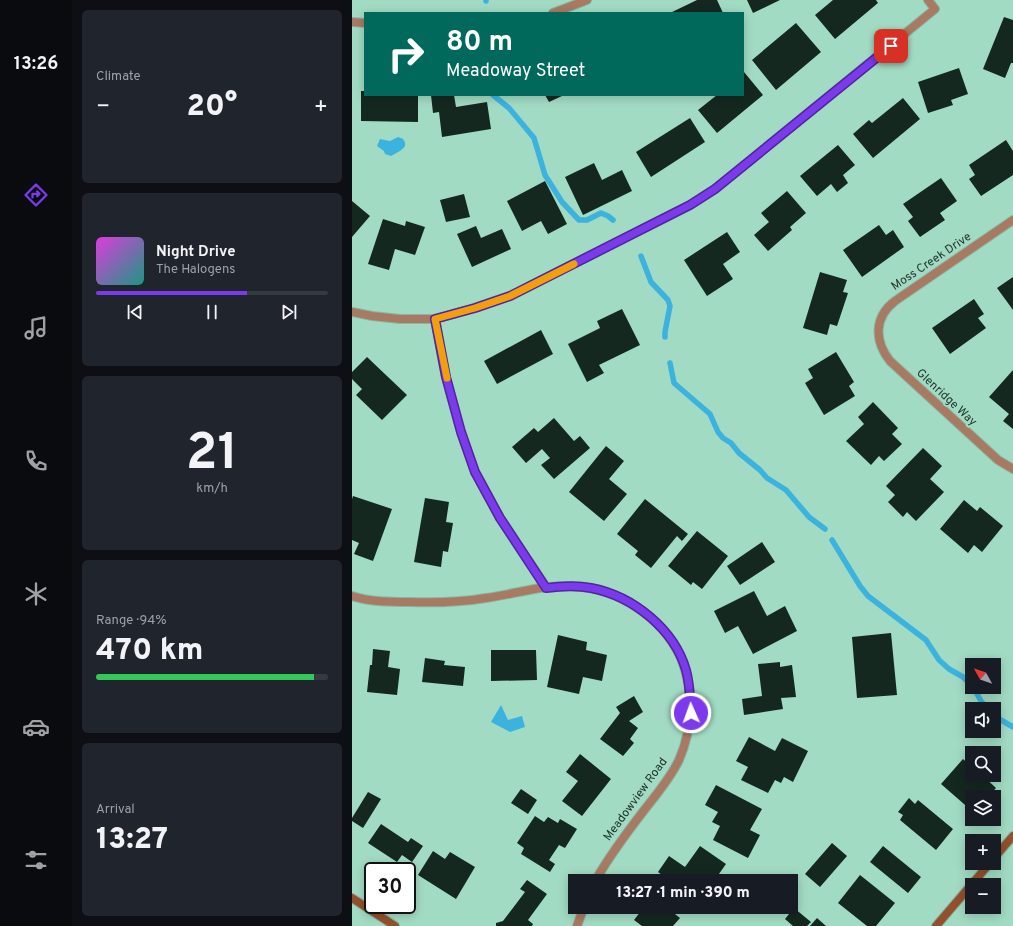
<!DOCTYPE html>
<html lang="en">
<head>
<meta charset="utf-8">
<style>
  :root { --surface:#171b24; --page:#20242c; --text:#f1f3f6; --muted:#9ea1a6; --line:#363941; --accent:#7c3aed }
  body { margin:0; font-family:Overpass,sans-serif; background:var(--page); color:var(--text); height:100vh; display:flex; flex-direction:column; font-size:15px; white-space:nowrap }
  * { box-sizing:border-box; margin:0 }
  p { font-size:13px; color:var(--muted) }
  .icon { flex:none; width:22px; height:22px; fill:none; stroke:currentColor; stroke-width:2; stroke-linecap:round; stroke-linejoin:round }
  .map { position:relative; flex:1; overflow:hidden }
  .side { display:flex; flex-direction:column; gap:10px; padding:10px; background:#0d0f14; width:280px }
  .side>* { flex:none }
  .banner { position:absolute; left:12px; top:12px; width:380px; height:84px; border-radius:0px; box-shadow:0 2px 10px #0003; background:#00695c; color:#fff; overflow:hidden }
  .needle { width:26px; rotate:310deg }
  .controls { position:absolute; left:613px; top:658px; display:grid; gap:8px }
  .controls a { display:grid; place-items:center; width:36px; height:36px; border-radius:0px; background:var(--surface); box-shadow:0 2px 10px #0003; font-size:20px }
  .speed { position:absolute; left:12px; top:862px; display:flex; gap:8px; font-size:20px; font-weight:700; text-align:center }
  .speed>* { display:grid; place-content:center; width:52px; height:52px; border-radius:50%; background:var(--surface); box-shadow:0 2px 10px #0003; line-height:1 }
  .speed .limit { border:2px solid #111; border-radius:6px; background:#fff; color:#111 }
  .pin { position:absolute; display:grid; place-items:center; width:34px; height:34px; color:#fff; margin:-17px; border-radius:8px; box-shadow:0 2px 6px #0006 }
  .me { position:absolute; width:44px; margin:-22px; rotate:358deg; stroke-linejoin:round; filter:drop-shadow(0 0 3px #0008) }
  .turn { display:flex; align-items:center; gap:14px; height:84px; padding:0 16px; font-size:18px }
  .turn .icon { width:52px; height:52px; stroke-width:2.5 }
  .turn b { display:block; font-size:28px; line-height:34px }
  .big { font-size:30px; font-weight:800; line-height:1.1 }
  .side .tile { flex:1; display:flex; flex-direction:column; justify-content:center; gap:6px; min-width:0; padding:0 14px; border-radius:6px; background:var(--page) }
  .side .dial { align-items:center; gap:0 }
  .dial b { font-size:52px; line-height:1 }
  .song { display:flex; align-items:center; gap:12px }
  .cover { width:48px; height:48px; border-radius:6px; background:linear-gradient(135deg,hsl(300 70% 55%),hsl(170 70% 35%)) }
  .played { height:4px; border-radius:2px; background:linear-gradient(90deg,var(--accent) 65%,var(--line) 65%) }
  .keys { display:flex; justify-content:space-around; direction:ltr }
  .heat { display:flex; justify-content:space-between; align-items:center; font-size:22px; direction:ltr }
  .charge { height:6px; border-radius:3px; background:linear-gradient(90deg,#34c759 94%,var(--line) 0) }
  .trip { position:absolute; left:216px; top:874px; width:230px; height:40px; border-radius:0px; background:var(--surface); box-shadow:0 2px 10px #0003; font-weight:800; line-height:40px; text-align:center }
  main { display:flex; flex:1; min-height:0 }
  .dock { display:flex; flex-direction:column; width:72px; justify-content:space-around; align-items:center; background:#090b0e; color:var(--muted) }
  .dock .icon { width:28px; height:28px }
  .dock .on { color:var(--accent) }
  .dock b { font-size:18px; color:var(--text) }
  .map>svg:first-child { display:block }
</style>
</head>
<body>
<main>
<nav class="dock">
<b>13:26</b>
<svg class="icon on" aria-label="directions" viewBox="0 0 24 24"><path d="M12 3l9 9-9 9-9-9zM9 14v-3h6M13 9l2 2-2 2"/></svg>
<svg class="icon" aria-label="music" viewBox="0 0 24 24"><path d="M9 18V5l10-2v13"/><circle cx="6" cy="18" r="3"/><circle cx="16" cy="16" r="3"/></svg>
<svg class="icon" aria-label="phone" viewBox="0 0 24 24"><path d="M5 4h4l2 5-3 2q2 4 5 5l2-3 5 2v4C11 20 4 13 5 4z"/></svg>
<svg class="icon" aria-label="climate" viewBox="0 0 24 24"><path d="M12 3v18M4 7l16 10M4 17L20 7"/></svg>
<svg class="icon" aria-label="car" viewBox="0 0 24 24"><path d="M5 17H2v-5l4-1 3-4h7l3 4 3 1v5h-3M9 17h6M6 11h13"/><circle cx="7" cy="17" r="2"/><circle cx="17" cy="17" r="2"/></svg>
<svg class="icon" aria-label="filters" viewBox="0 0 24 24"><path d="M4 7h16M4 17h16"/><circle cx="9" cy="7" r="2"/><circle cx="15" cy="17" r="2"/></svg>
</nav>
<section class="side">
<div class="tile"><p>Climate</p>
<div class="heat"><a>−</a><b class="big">20°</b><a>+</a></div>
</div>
<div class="tile">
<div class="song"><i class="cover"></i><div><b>Night Drive</b><p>The Halogens</p></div></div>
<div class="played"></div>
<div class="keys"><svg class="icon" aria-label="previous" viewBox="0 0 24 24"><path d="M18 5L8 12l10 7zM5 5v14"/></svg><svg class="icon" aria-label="pause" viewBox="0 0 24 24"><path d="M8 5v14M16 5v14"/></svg><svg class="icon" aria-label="next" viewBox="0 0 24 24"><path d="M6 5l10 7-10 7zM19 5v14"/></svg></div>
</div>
<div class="tile dial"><b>21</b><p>km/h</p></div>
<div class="tile"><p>Range · 94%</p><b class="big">470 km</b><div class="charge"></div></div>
<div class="tile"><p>Arrival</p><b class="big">13:27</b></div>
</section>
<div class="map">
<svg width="661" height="926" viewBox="0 0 661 926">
  <rect width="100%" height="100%" fill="#a2dbc3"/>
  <!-- water -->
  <path fill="#3cb3df" d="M46,137C51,138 54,141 53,146C50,151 44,153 39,156L33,154L32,151L25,146L28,139L38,141Z
    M149,705L156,720L170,716L173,727L158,732L139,722Z"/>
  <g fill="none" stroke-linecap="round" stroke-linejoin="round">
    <!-- stream -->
    <path stroke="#3cb3df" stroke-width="5.5" d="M134,0V1
      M141,95L157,108L182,138L193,175L210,202L227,220H235L249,213L256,216L261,220
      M289,256L299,282L316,300L318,306L313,332V337
      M318,363L322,383L358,414L366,432L371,438L379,443L387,453L408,470L415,478L434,490L457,517L473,529
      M480,540L508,586L516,596L574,640L587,660L597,669L611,677L620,686
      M621,687L629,701L636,709
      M642,716L661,727"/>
  </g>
  <!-- building -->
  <path fill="#142820" d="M345,0H365L371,13H318Z
    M395,0H428L401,13Z
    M481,0H524L526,3L483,39L463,15Z
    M652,17L661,20V63H659L653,78L631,69Z
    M444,23L469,52L424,90L400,60Z
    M607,68L616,94L599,100L601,105L576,113L566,82Z
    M392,72L411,95L365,133L346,110L365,95H391V73Z
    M9,91H13V95H66V122L9,121Z
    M79,95H102L104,107L135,102L139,129L90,137L87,112L81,113Z
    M193,95H210V96L197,102Z
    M551,98L568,119L521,158L501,134L517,120L520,123Z
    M338,118L353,142L299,177L284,152Z
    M654,140L661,151V175L629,196L617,179L623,175L617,165Z
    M486,145L503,165L491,175L496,183L485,192L479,184L465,196L448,176Z
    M242,163L250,180L270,170L280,191L231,215L213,177Z
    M589,178L605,201L588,213L593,220L568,237L556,221L561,217L551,204Z
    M193,181L215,224L196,234L189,221L170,231L155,201Z
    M435,191L454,213L438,227L440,230L416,251L402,235L417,222L409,213Z
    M112,194L118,217L94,222L88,200Z
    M0,201L18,216L0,237Z
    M31,219L53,226L54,221L73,227L63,255L43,249L37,270L16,264Z
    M527,225L534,235L541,230L552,247L510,277L491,250Z
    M124,226L129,238L150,229L159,249L120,267L105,234Z
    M375,232L388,252L371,264L381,279L355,296L332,260Z
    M468,272L495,280L491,292L496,293L485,326L478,324L475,335L451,328Z
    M661,277V310L645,288Z
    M622,299L632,314L626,318L634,328L598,354L580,328Z
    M270,309L288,345L247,365L252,373L235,382L216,344L248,328L245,321Z
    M189,330L201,354L145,384L132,361Z
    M484,352L502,382L497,386L503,396L472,415L453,383L461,378L456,369Z
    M15,357L55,395L30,420L4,395L10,389L0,379V372Z
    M661,370V429L651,421L657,414L637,397Z
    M521,402L546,428L540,434L550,444L532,461L527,456L519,465L494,441L512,424L506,417Z
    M202,418L222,441L228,436L238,448L202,479L189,465L198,458L190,449L174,463L160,447L182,428L186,432Z
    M254,446L272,461L257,479L275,494L252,521L217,492Z
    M571,448L590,466L578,479L592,492L564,521L555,512L551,517L536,502L543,495L534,486Z
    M1,496L40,509L21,561L2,554L7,543L0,540V499Z
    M73,498L97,502L94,522L101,523L96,552L91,551L89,567L62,562Z
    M293,499L336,534L330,541L325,536L299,568L283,555L286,551L265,534Z
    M612,500L625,511L628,507L651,526L630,552L622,545L616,553L588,529Z
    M345,531L376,556L350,589L341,582L339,585L316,566Z
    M410,542L423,562L388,585L375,566Z
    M402,591L415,616L433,606L445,631L401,654L386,626L373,633L362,611Z
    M539,633L545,695L505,698L500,637Z
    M206,635L235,642L234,650L255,655L250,681L231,677L227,694L195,687Z
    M21,649L38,651L36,667L48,669L45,695L15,692L18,665H20Z
    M139,650H184L185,680L139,681Z
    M73,658L93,661L92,665L113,667L111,686L70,682Z
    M428,662V667L440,665L444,697L429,698L431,709L392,715L390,699L410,696L406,664Z
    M282,696L291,712L277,721L286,728L278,739L282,743L271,756L248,739L268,713L264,707Z
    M397,737L423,751L430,738L456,751L441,782L432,777L429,783L423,780L416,793L389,780L396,767L384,761Z
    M228,754L259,779L230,816L210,801L226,781L214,772Z
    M611,759L620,767V775H630L644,788L636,797H620V811L589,784Z
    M364,785L410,809L398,830L408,835L396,858L361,840L368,826L360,822L366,812L353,805Z
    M169,789L185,800L176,814L159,803Z
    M16,792L29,799L11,828L0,821V818Z
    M557,798L563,804L566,800L601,829L584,850L548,820L551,815L546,812Z
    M183,816L192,822L196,817L206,823L208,819L225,829L213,848L207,845L197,860L203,864L198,872L169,854L172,848L165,843Z
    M29,824L56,842L59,838L71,846L60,862L50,855L45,862L16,843Z
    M480,843L495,856L468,887L453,874Z
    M348,846L374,864L362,881H318L306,872L317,856L333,867Z
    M531,846L569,877L556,893L518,862Z
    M81,851L93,859L98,852L123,867L104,899L66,875Z
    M508,875L543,903L524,926H515L486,903Z
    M175,880L195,894L176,920L181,924L180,926H144V923L151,921L173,892L168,889Z
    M292,907H314L328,918L321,926H290L282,920Z
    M442,908L459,922L455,926H441L433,919Z
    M465,918L474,926H458Z"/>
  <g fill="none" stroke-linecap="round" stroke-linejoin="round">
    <!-- street casing -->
    <g stroke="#85b7a2" stroke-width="10">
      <path id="street" d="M201,13L235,0
        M0,22L13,23
        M661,220L543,301C522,317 522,341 538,361L646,460L661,469
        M0,312L20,316L48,319H83L123,308L158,296L338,205L363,189L583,9L576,0
        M83,319L94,377L109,432L123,472L148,518L194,587
        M0,596C19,602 38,602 58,602C83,603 109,602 134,598C162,594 191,585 219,586C265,587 311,617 329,658C342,691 341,728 327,760C318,779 303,796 290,813C273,835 257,857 243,881
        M225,926L232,907"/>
    </g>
    <!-- secondary casing -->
    <g stroke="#85b7a2" stroke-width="10">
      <path id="secondary" d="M642,858L661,836
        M0,898L43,926
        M584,926L638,863"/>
    </g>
    <!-- street -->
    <use href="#street" stroke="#a97a63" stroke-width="8"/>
    <!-- secondary -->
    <use href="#secondary" stroke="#93502d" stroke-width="8"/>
  </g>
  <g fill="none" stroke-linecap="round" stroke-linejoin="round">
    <!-- route casing -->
    <g stroke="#51269a" stroke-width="10">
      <path id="route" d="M339,713C338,698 338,684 334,670C322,629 281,596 239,588C224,585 209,586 194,588L148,518L123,472L109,432L94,377L83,319L123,308L158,296L338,205L363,189L539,46"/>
    </g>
    <!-- route -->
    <use href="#route" stroke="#7c3aed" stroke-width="7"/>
    <!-- slow -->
    <path stroke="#f59e0b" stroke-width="7" d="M95,378L83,319L123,308L158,296L222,264"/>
  </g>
  <g text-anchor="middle" stroke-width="4" stroke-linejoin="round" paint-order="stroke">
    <!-- street labels -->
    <g font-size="12" fill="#20372e" stroke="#a2dbc3">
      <text transform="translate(579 261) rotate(-34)" y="4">Moss Creek Drive</text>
      <text transform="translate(595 397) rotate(43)" y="4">Glenridge Way</text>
      <text transform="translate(283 799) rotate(-54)" y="4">Meadowview Road</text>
    </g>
  </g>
</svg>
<div class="controls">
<a><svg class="needle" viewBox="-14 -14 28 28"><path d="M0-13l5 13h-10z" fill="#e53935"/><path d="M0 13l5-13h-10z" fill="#9ea1a6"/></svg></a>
<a><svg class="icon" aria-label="sound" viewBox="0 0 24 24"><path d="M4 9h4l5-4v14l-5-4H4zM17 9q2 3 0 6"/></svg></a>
<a><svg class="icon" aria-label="search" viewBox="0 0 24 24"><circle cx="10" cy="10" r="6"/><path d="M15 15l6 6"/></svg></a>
<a><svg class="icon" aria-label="layers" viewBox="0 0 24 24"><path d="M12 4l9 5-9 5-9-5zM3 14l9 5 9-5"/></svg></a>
<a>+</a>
<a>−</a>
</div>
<div class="speed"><div class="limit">30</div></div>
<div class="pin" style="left:539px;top:46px;background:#d93025"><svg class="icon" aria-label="arrive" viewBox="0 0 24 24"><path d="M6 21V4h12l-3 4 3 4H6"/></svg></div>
<svg class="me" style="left:339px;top:713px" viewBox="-20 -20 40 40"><circle r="17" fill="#7c3aed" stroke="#fff" stroke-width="3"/><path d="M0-11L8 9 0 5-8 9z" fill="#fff"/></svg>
<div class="trip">13:27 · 1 min · 390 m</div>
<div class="banner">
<div class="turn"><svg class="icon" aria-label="right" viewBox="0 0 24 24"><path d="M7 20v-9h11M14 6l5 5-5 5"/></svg><div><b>80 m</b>Meadoway Street</div></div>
</div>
</div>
</main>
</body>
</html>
